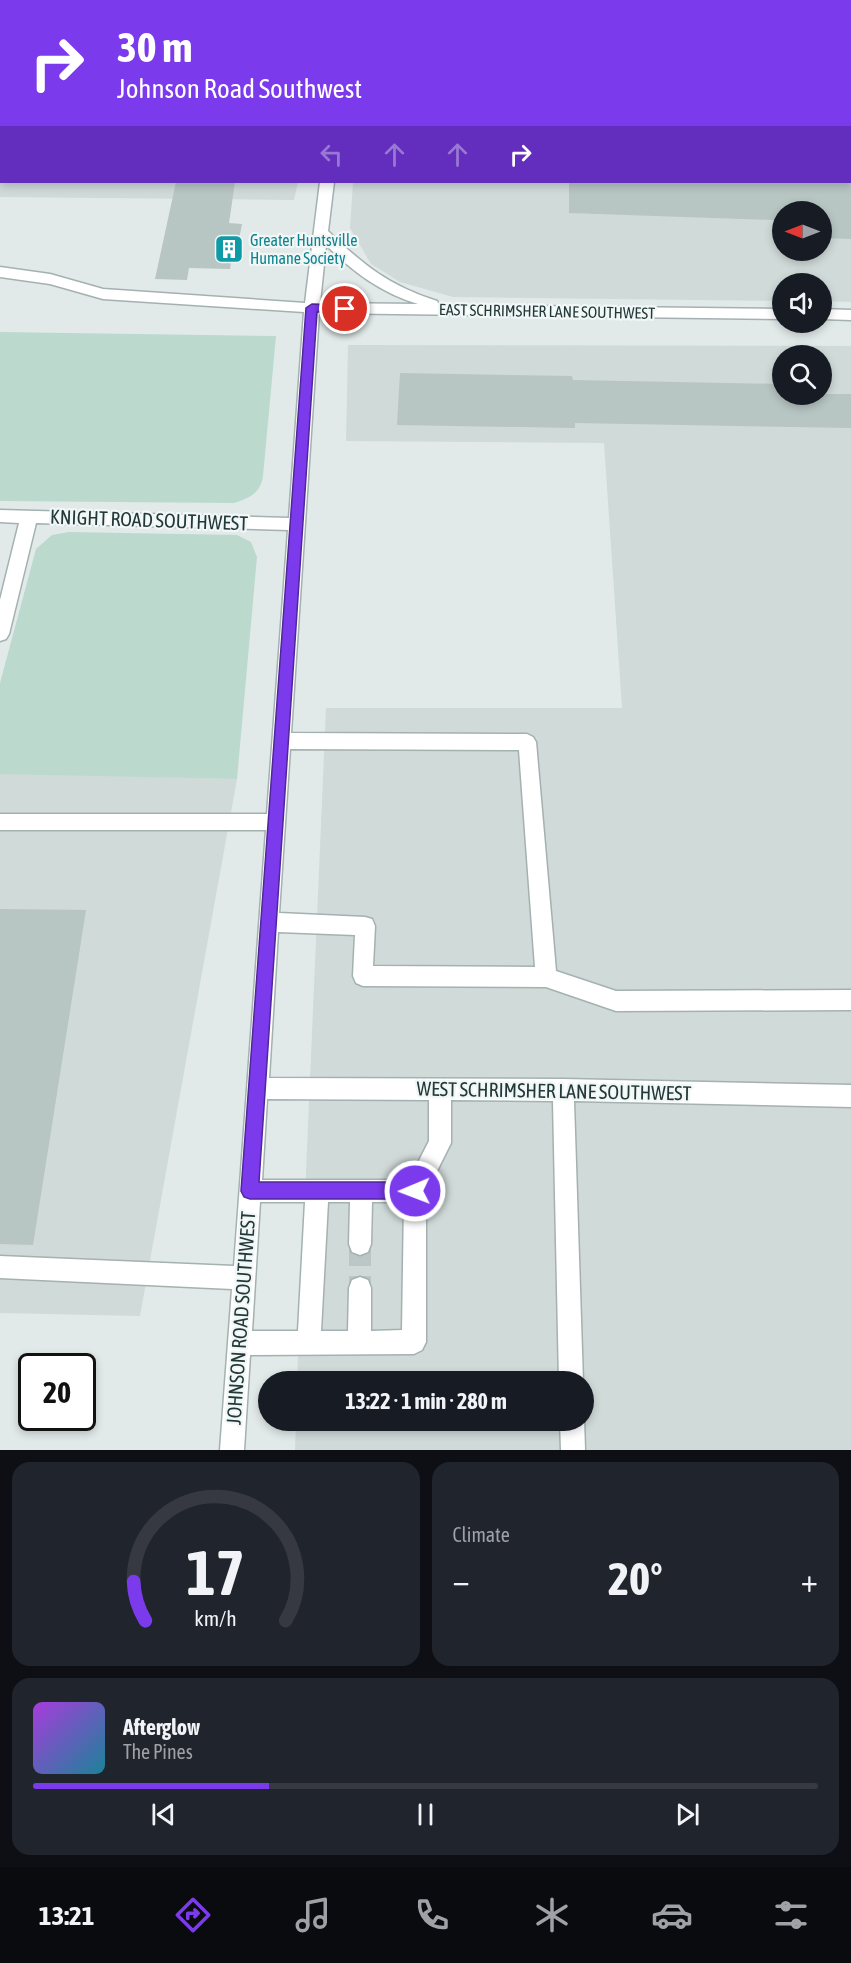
<!DOCTYPE html>
<html lang="en">
<head>
<meta charset="utf-8">
<style>
  :root { --surface:#171b24; --page:#20242c; --text:#f1f3f6; --muted:#9ea1a6; --line:#363941; --accent:#7c3aed }
  body { margin:0; font-family:"Asap Condensed",sans-serif; background:var(--page); color:var(--text); height:100vh; display:flex; flex-direction:column; font-size:22px; white-space:nowrap }
  * { box-sizing:border-box; margin:0 }
  p { font-size:20px; color:var(--muted) }
  .icon { flex:none; width:33px; height:33px; fill:none; stroke:currentColor; stroke-width:2; stroke-linecap:round; stroke-linejoin:round }
  .map { position:relative; height:1450px; overflow:hidden }
  .sheet { display:flex; flex-direction:column; gap:12px; padding:12px; background:#0d0f14; flex:1 }
  .sheet>* { flex:none }
  .hud { position:absolute; left:0px; top:0px; width:852px; height:183px; box-shadow:0 3px 9px #0003; background:#7c3aed; color:#fff; overflow:hidden }
  .needle { width:39px; rotate:270deg }
  .buttons { position:absolute; left:772px; top:201px; display:grid; gap:12px }
  .buttons a { display:grid; place-items:center; width:60px; height:60px; border-radius:50%; background:var(--surface); box-shadow:0 3px 9px #0003; font-size:30px }
  .speed { position:absolute; left:18px; top:1353px; display:flex; gap:12px; font-size:30px; font-weight:700; text-align:center }
  .speed>* { display:grid; place-content:center; width:78px; height:78px; border-radius:50%; background:var(--surface); box-shadow:0 3px 9px #0003; line-height:1 }
  .speed .limit { border:3px solid #111; border-radius:9px; background:#fff; color:#111 }
  .pin { position:absolute; display:grid; place-items:center; width:51px; height:51px; color:#fff; margin:-26px; border:3px solid #fff; border-radius:50%; box-shadow:0 2px 6px #0007 }
  .me { position:absolute; width:66px; margin:-33px; rotate:269deg; stroke-linejoin:round; filter:drop-shadow(0 0 4px #0008) }
  .turn { display:flex; align-items:center; gap:21px; height:126px; padding:0 18px; font-size:27px }
  .turn .icon { width:78px; height:78px; stroke-width:2.5 }
  .turn b { display:block; font-size:42px; line-height:51px }
  .lanes { display:flex; align-items:center; height:57px; padding:0 18px; background:#0003; justify-content:center; gap:30px; direction:ltr }
  .lanes .off { opacity:.35 }
  .big { font-size:45px; font-weight:700; line-height:1.1 }
  .sheet .card { flex:1; display:flex; flex-direction:column; justify-content:center; gap:9px; min-width:0; padding:0 21px; border-radius:18px; background:var(--page) }
  .sheet .dial { align-items:center; gap:0 }
  .dial svg { height:156px; overflow:visible; fill:none; stroke:var(--line); stroke-width:7; stroke-linecap:round; text-anchor:middle }
  .dial text { fill:var(--text); stroke:none }
  .song { display:flex; align-items:center; gap:18px }
  .cover { width:72px; height:72px; border-radius:9px; background:linear-gradient(135deg,hsl(280 70% 55%),hsl(190 70% 35%)) }
  .played { height:6px; border-radius:3px; background:linear-gradient(90deg,var(--accent) 30%,var(--line) 30%) }
  .keys { display:flex; justify-content:space-around; direction:ltr }
  .heat { display:flex; justify-content:space-between; align-items:center; font-size:33px; direction:ltr }
  .sheet .tiles { flex:1; display:grid; gap:12px; grid-template-columns:1fr 1fr }
  .card:last-child { grid-column:span 2 }
  .trip { position:absolute; left:258px; top:1371px; width:336px; height:60px; border-radius:30px; background:var(--surface); box-shadow:0 3px 9px #0003; font-weight:700; line-height:60px; text-align:center }
  .tab-bar { display:flex; height:96px; justify-content:space-around; align-items:center; background:#090b0e; color:var(--muted) }
  .tab-bar .icon { width:42px; height:42px }
  .tab-bar .current { color:var(--accent) }
  .tab-bar b { font-size:27px; color:var(--text) }
  .map>svg:first-child { display:block }
</style>
</head>
<body>
<div class="map">
<svg width="851" height="1450" viewBox="0 0 851 1450">
  <rect width="100%" height="100%" fill="#e1eae9"/>
  <!-- built -->
  <path fill="#d0dad8" fill-rule="evenodd" d="M0,0H351L2,2V182H298L294,200L0,197Z
    M399,0H851V302L822,301V284H783V301L453,297L400,282L371,264L350,228L353,182H850V2ZM783,212H822V250H783Z
    M348,345L851,346V1450H295L296,1421L584,1420V1382L297,1381L326,708H622L604,443L346,441ZM783,356H822V394H783Z
    M0,773L237,779L140,1316L0,1313Z"/>
  <!-- green -->
  <path fill="#bcd9cd" d="M0,332L276,336L263,476C261,493 249,498 234,503L0,501Z
    M69,532L237,535L251,542L257,557L237,779L0,774V683L36,549L52,535Z"/>
  <!-- building -->
  <path fill="#b7c5c3" d="M176,182H235L229,223L242,224L236,255H232L230,269L189,268L187,280L155,279Z
    M569,182H851V239L822,238V212H783V236H777L775,220L569,213Z
    M400,373L572,376L573,380L783,384V394H851V428L575,423V428L397,425Z
    M0,909L86,910L33,1245L0,1244Z"/>
  <g fill="none" stroke-linecap="round" stroke-linejoin="round">
    <!-- minor-tunnel -->
    <path stroke="#bbc7c6" stroke-width="22" stroke-dasharray="22 10" stroke-linecap="butt" d="M360,1244V1288"/>
    <!-- minor casing -->
    <g stroke="#a4b1b1" stroke-width="3">
      <path id="minor" d="M372,0H384L371,2Z
        M320,182H334L328,231C363,265 390,286 437,301L439,305L783,309V319L319,313L291,733L527,734L533,737L536,742L556,971L616,991L851,990V1010L616,1011L546,987L363,986L356,983L353,976L355,935L278,932L269,1078L563,1079L851,1085V1107L574,1101L583,1382H559L553,1101L451,1100V1143L426,1193V1342L422,1350L414,1354L250,1355L244,1450H220L232,1289L0,1278V1256L234,1266L266,830H0V814H267L288,530L36,523L9,634L6,639L0,641V600L19,523L0,522V510L289,518L304,312L103,299L50,284L0,277V267L50,274L103,289L305,303ZM326,245C353,272 381,293 418,304L320,303ZM290,749L519,750L535,967L373,966L375,926L372,919L365,917L279,913ZM267,1099L429,1100V1141L409,1180H262ZM260,1202H305L298,1331H252ZM328,1202H350L349,1244L352,1252L360,1255L368,1252L371,1244L372,1202H404L402,1330L371,1331V1288L368,1280L360,1277L352,1280L349,1288L348,1331H321Z
        M822,309L851,310V320L822,319Z
        M584,1419L585,1450H561L560,1420Z"/>
    </g>
    <!-- minor -->
    <use href="#minor" fill="#fff" fill-rule="evenodd"/>
  </g>
  <!-- route -->
  <path fill="#7c3aed" stroke="#51269a" stroke-width="1.5" d="M312,304L345,305L351,309L345,312H317L259,1182H415L421,1185L423,1191L421,1197L415,1199H250L244,1197L241,1191L306,308Z"/>
  <!-- icons -->
  <defs>
    <g id="building-square" transform="scale(1.5)"><rect x="-9" y="-9" width="18" height="18" rx="4" fill="#0f9aa8" stroke="#f1f7f6"/><path d="M-4-6H4V6H1V3H-1V6H-4ZM-2.5-4.3h1.7v1.8h-1.7ZM.8-4.3h1.7v1.8H.8ZM-2.5-1h1.7V.8h-1.7ZM.8-1h1.7V.8H.8Z" fill="#fff"/></g>
  </defs>
  <g fill-rule="evenodd">
    <use href="#building-square" x="229" y="249"/>
  </g>
  <g text-anchor="middle" stroke-width="4.5" stroke-linejoin="round" paint-order="stroke">
    <!-- far-culture labels -->
    <g font-size="16" fill="#0d838f" stroke="#f1f7f6" text-anchor="start">
      <text x="250" y="246">Greater Huntsville<tspan x="250" dy="18">Humane Society</tspan></text>
    </g>
    <!-- far-street labels -->
    <g font-size="16" fill="#233939" stroke="#f1f7f6">
      <text transform="translate(547 311) rotate(1)" y="6">EAST SCHRIMSHER LANE SOUTHWEST</text>
    </g>
    <!-- street labels -->
    <g font-size="20" fill="#233939" stroke="#f1f7f6">
      <text transform="translate(149 520) rotate(2)" y="7">KNIGHT ROAD SOUTHWEST</text>
      <text transform="translate(554 1091) rotate(1)" y="7">WEST SCHRIMSHER LANE SOUTHWEST</text>
      <text transform="translate(241 1318) rotate(-86)" y="7">JOHNSON ROAD SOUTHWEST</text>
    </g>
  </g>
</svg>
<div class="buttons">
<a><svg class="needle" viewBox="-14 -14 28 28"><path d="M0-13l5 13h-10z" fill="#e53935"/><path d="M0 13l5-13h-10z" fill="#9ea1a6"/></svg></a>
<a><svg class="icon" aria-label="sound" viewBox="0 0 24 24"><path d="M4 9h4l5-4v14l-5-4H4zM17 9q2 3 0 6"/></svg></a>
<a><svg class="icon" aria-label="search" viewBox="0 0 24 24"><circle cx="10" cy="10" r="6"/><path d="M15 15l6 6"/></svg></a>
</div>
<div class="speed"><div class="limit">20</div></div>
<div class="pin" style="left:345px;top:309px;background:#d93025"><svg class="icon" aria-label="arrive" viewBox="0 0 24 24"><path d="M6 21V4h12l-3 4 3 4H6"/></svg></div>
<svg class="me" style="left:415px;top:1191px" viewBox="-20 -20 40 40"><circle r="17" fill="#7c3aed" stroke="#fff" stroke-width="3"/><path d="M0-11L8 9 0 5-8 9z" fill="#fff"/></svg>
<div class="trip">13:22 · 1 min · 280 m</div>
<div class="hud">
<div class="turn"><svg class="icon" aria-label="right" viewBox="0 0 24 24"><path d="M7 20v-9h11M14 6l5 5-5 5"/></svg><div><b>30 m</b>Johnson Road Southwest</div></div>
<div class="lanes"><svg class="icon off" aria-label="left" viewBox="0 0 24 24"><path d="M17 20v-9H6M10 6l-5 5 5 5"/></svg><svg class="icon off" aria-label="ahead" viewBox="0 0 24 24"><path d="M12 20V5M6 11l6-6 6 6"/></svg><svg class="icon off" aria-label="ahead" viewBox="0 0 24 24"><path d="M12 20V5M6 11l6-6 6 6"/></svg><svg class="icon" aria-label="right" viewBox="0 0 24 24"><path d="M7 20v-9h11M14 6l5 5-5 5"/></svg></div>
</div>
</div>
<section class="sheet">
<div class="tiles">
<div class="card dial"><svg viewBox="0 0 100 80">
<path d="M14 69A42 42 0 1 1 86 69"/>
<path d="M14 69A42 42 0 0 1 8 49" stroke="#7c3aed"/>
<text x="50" y="56" font-size="32" font-weight="700">17</text>
<text x="50" y="72" font-size="11">km/h</text>
</svg></div>
<div class="card"><p>Climate</p>
<div class="heat"><a>−</a><b class="big">20°</b><a>+</a></div>
</div>
<div class="card">
<div class="song"><i class="cover"></i><div><b>Afterglow</b><p>The Pines</p></div></div>
<div class="played"></div>
<div class="keys"><svg class="icon" aria-label="previous" viewBox="0 0 24 24"><path d="M18 5L8 12l10 7zM5 5v14"/></svg><svg class="icon" aria-label="pause" viewBox="0 0 24 24"><path d="M8 5v14M16 5v14"/></svg><svg class="icon" aria-label="next" viewBox="0 0 24 24"><path d="M6 5l10 7-10 7zM19 5v14"/></svg></div>
</div>
</div>
</section>
<nav class="tab-bar">
<b>13:21</b>
<svg class="icon current" aria-label="directions" viewBox="0 0 24 24"><path d="M12 3l9 9-9 9-9-9zM9 14v-3h6M13 9l2 2-2 2"/></svg>
<svg class="icon" aria-label="music" viewBox="0 0 24 24"><path d="M9 18V5l10-2v13"/><circle cx="6" cy="18" r="3"/><circle cx="16" cy="16" r="3"/></svg>
<svg class="icon" aria-label="phone" viewBox="0 0 24 24"><path d="M5 4h4l2 5-3 2q2 4 5 5l2-3 5 2v4C11 20 4 13 5 4z"/></svg>
<svg class="icon" aria-label="climate" viewBox="0 0 24 24"><path d="M12 3v18M4 7l16 10M4 17L20 7"/></svg>
<svg class="icon" aria-label="car" viewBox="0 0 24 24"><path d="M5 17H2v-5l4-1 3-4h7l3 4 3 1v5h-3M9 17h6M6 11h13"/><circle cx="7" cy="17" r="2"/><circle cx="17" cy="17" r="2"/></svg>
<svg class="icon" aria-label="filters" viewBox="0 0 24 24"><path d="M4 7h16M4 17h16"/><circle cx="9" cy="7" r="2"/><circle cx="15" cy="17" r="2"/></svg>
</nav>
</body>
</html>
